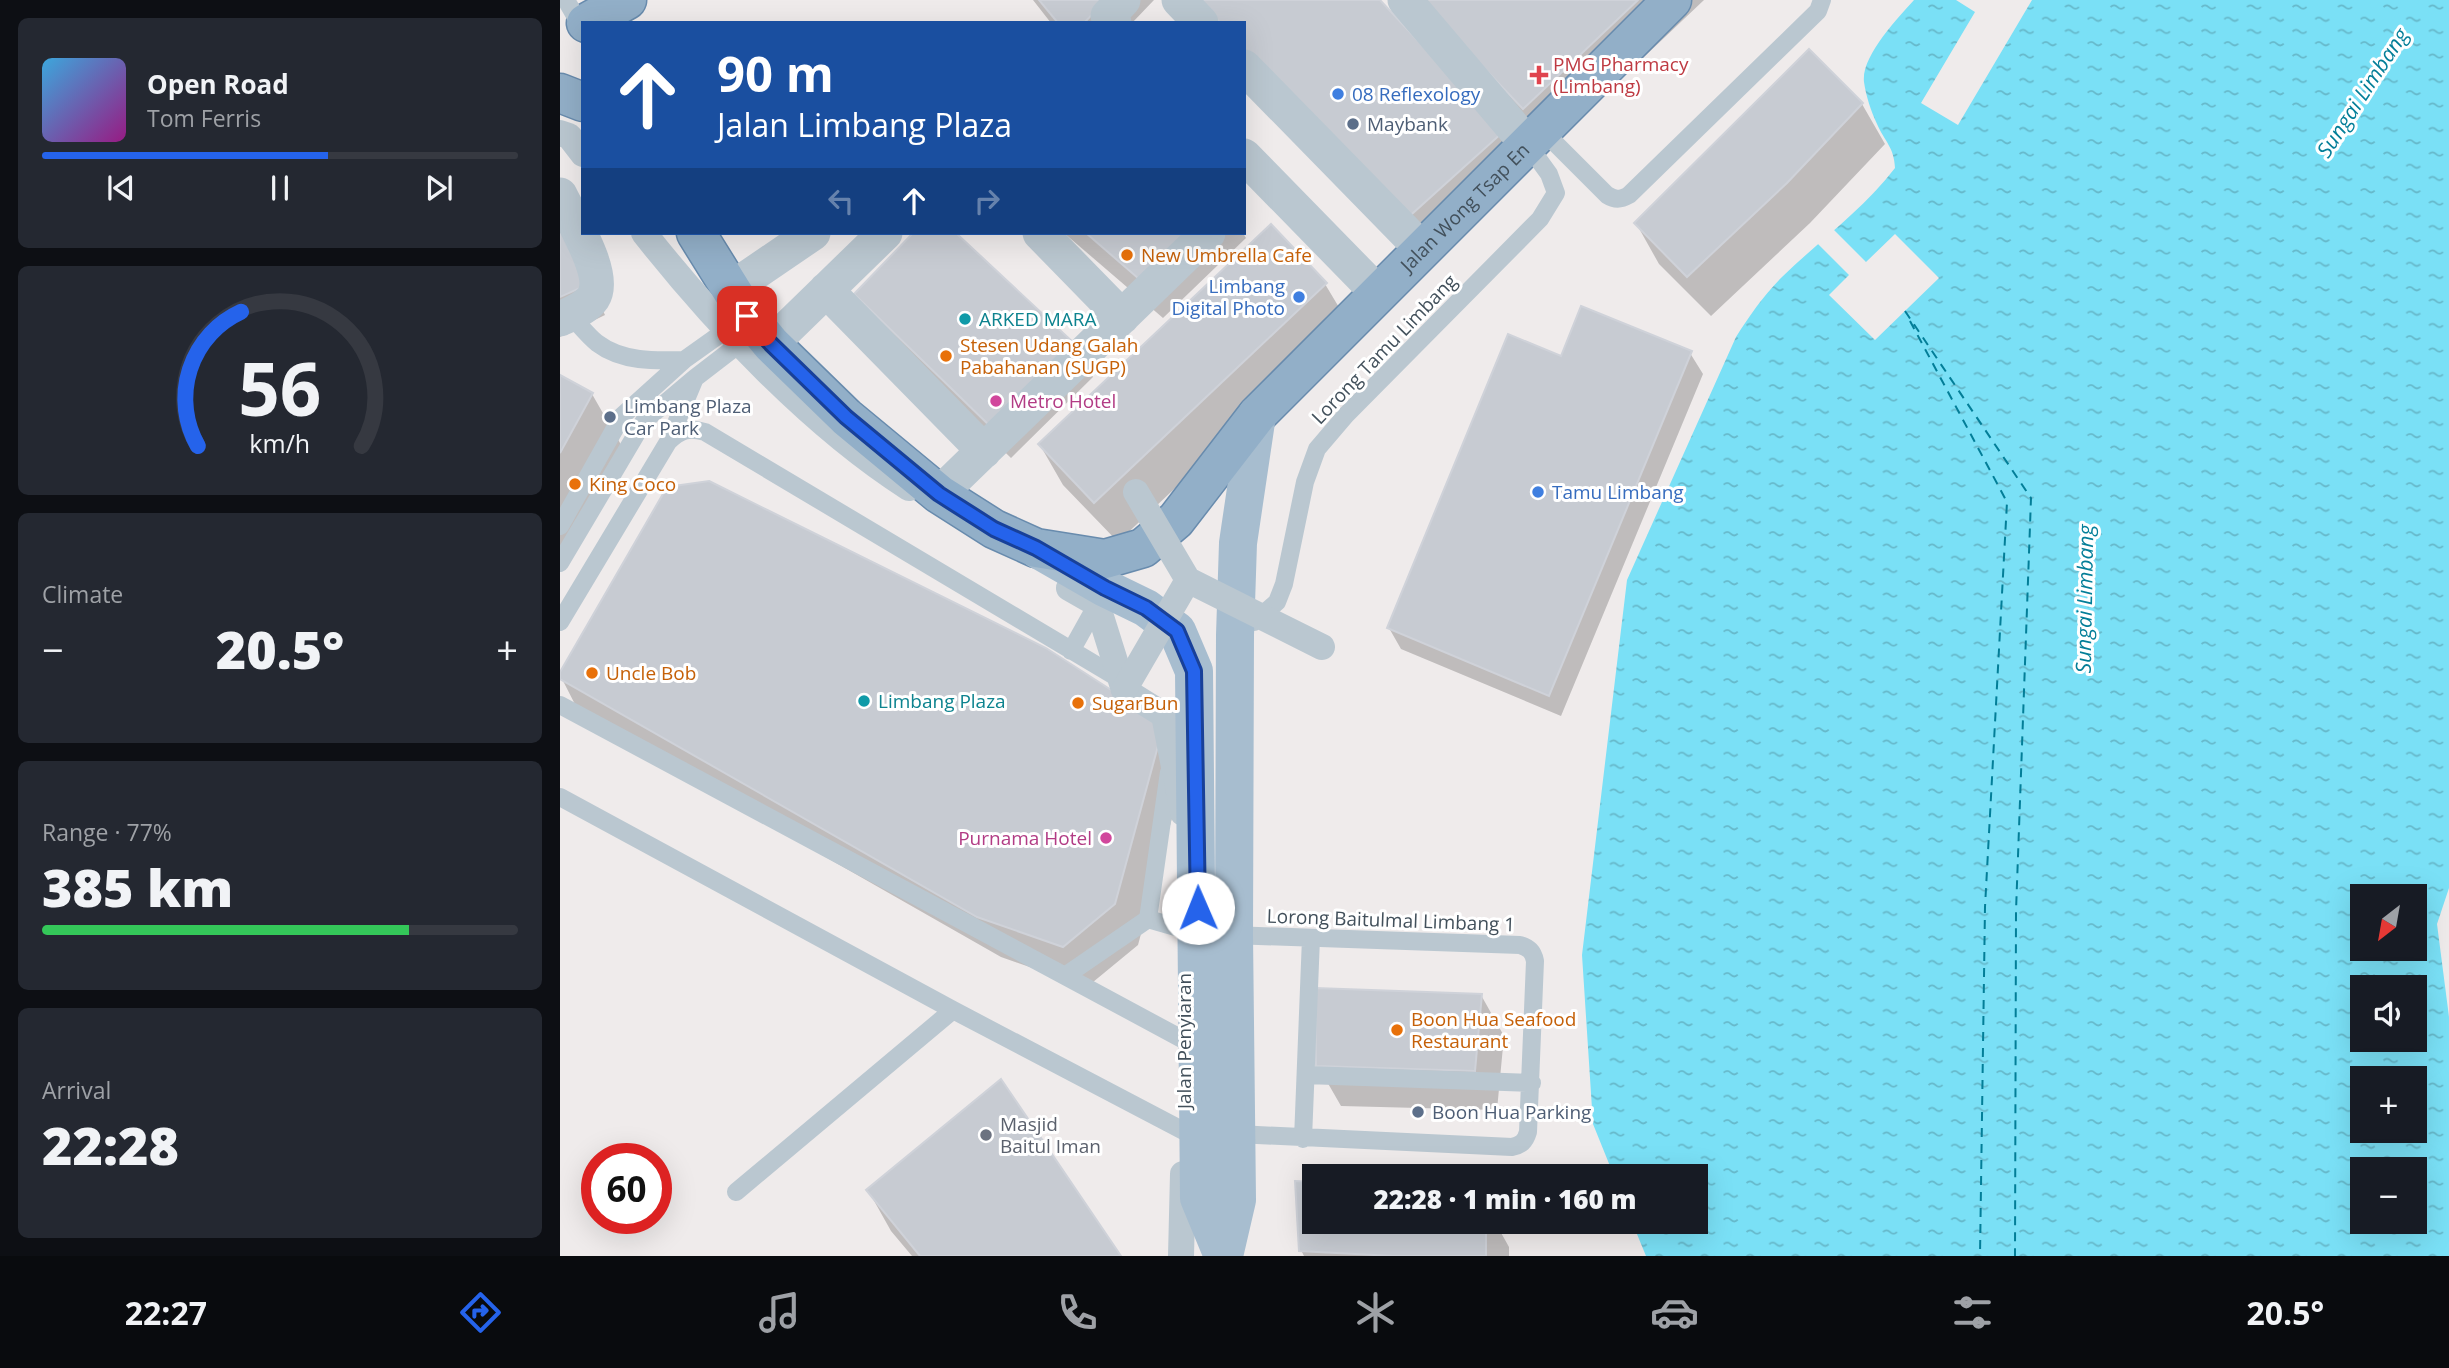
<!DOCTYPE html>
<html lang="en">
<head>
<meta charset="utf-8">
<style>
  :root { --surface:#171b24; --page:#242831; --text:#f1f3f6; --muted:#9ea1a6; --line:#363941; --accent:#2563eb }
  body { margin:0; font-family:"Open Sans",sans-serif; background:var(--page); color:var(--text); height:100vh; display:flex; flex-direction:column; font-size:26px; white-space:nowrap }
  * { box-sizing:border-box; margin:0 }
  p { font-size:23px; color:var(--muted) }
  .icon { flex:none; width:38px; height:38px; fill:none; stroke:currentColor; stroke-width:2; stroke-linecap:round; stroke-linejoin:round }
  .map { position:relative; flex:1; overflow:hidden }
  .sheet { display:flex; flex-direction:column; gap:18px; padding:18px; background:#0d0f14; width:560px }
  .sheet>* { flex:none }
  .banner { position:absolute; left:21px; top:21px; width:665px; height:214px; border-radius:0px; box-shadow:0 7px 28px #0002; background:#1a4fa0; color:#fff; overflow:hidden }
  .needle { width:46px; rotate:211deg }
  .buttons { position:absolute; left:1790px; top:884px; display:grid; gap:14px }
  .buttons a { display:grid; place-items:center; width:77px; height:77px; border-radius:0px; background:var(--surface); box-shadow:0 7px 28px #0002; font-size:35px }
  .speed { position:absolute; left:21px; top:1143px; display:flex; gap:14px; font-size:35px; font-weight:700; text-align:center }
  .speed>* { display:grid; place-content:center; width:91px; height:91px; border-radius:50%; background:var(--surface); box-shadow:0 7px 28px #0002; line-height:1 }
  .speed .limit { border:10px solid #d22; background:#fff; color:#111 }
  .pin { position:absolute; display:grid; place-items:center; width:60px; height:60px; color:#fff; margin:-30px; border-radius:14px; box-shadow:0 4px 10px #0006 }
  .me { position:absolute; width:77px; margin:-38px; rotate:359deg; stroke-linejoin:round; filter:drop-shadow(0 0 5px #0008) }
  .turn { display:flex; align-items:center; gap:24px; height:147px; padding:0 21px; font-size:32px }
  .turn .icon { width:91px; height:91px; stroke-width:2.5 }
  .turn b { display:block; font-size:49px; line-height:60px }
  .lanes { display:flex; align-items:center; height:66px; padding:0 21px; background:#0003; justify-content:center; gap:35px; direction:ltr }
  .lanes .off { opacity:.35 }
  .big { font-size:52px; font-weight:800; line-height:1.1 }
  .sheet .widget { flex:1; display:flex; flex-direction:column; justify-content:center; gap:10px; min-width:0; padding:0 24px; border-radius:10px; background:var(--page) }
  .sheet .dial { align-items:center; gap:0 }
  .dial svg { height:182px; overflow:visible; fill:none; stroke:var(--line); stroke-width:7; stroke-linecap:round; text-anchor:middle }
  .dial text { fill:var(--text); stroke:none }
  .song { display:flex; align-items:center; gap:21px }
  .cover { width:84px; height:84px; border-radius:10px; background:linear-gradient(135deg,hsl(200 70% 55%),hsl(310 70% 35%)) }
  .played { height:7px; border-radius:4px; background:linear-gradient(90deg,var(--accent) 60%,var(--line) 60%) }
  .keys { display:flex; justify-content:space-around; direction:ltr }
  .heat { display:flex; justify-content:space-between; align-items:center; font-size:38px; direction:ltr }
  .charge { height:10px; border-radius:5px; background:linear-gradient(90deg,#34c759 77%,var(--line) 0) }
  .trip { position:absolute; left:742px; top:1164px; width:406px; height:70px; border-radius:0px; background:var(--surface); box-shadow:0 7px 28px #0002; font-weight:800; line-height:70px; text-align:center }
  .tab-bar { display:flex; height:112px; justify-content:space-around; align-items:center; background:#090b0e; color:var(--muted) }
  .tab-bar .icon { width:49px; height:49px }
  .tab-bar .active { color:var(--accent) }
  .tab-bar b { font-size:32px; color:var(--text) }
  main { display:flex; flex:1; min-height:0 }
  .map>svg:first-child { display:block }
</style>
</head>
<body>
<main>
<section class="sheet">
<div class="widget">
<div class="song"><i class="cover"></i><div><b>Open Road</b><p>Tom Ferris</p></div></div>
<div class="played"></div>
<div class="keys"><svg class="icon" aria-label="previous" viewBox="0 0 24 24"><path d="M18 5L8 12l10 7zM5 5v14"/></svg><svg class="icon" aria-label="pause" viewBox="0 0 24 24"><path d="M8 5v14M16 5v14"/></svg><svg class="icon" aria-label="next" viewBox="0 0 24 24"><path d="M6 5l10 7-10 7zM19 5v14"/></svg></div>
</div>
<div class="widget dial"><svg viewBox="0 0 100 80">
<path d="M14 69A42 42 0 1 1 86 69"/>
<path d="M14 69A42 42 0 0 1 33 10" stroke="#2563eb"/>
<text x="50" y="56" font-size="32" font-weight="700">56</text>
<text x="50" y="72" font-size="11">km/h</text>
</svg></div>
<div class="widget"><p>Climate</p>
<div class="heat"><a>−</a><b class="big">20.5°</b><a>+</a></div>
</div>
<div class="widget"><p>Range · 77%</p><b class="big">385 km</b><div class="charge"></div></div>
<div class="widget"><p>Arrival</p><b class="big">22:28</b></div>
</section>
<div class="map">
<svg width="1889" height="1256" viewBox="0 0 1889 1256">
  <defs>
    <pattern id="water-ripples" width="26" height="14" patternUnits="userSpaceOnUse" patternTransform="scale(1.75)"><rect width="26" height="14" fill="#7ae0f6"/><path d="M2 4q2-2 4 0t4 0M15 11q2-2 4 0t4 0" fill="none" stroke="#66b8ca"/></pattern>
  </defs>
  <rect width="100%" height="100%" fill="#efebeb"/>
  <!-- water -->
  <path fill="url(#water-ripples)" fill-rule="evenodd" d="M1354,0H1889V888L1877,924L1889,1017V1256H1086L1072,1222H1136V1176H1054L1033,1124L1022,955L1067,580L1176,337C1190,315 1204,295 1222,277C1260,240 1303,210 1335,168C1334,147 1325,142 1317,124C1311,111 1306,96 1304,82C1301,56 1338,18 1354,0ZM1802,896H1855V948H1802ZM1802,987H1855V1040H1802ZM1802,1078H1855V1130H1802ZM1802,1169H1855V1222H1802Z"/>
  <!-- pier -->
  <path fill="#efebeb" d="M1396,0H1472L1398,125L1361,103L1415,12Z
    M1272,228L1306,262L1335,234L1379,278L1315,340L1269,295L1289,275L1256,242Z"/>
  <!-- shadow -->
  <path fill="#0003" d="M473,0H594L572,23H491Z
    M637,0H817L942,134L965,174L867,261L684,62V23H650Z
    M869,0H1144L987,149Z
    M1302,104L1325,144L1250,223L1151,316L1099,264L1076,223Z
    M0,221L45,315L0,337Z
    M356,233H393L515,346L533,377L451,458L314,325L296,294Z
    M504,233H683L686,238L603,318Z
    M765,284L789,324L558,542L503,485L480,445Z
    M1130,353L1143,374L1001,716L841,649L829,628L1002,358Z
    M0,377L32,394L64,450L0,566Z
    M149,483L626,766L578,945L527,987L441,957L22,718L0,675Z
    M921,995L944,1036L937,1110L781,1106L758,1066Z
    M737,1183H754V1222H935L949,1247V1256H744L741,1250Z
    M308,1190L559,1256H352L331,1231Z"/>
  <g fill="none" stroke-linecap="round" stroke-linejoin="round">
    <!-- ferry -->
    <path stroke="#037e98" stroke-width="2" stroke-dasharray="9 7" stroke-linecap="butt" d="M1345,311L1471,498L1456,911L1455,1256
      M1350,321L1447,502L1425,907L1420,1256"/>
  </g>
  <!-- building -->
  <path fill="#c7cbd2" stroke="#cfd2d9" stroke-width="2" d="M479,0H546L524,23H498Z
    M640,0H820L943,132L843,222L684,49V23H660Z
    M867,0H1078L963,109L863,4Z
    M1249,49L1303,103L1227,183L1127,277L1074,223Z
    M0,223L29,284L0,297Z
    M711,224L767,283L534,503L478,444Z
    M353,233H396L516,345L432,428L294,294Z
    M526,233H626L579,279Z
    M1021,306L1132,351L989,696L827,628L948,334L1001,356Z
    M0,375L33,393L0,453Z
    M149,481L486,648L604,724L555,904L503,947L417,917L0,679V672L107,487Z
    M755,988L922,994L915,1071L756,1066Z
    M441,1079L561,1256H360L306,1190Z
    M735,1181L754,1182V1222H926V1256H833L739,1251Z"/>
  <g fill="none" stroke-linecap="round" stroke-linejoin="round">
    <!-- trunk casing -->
    <g stroke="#688bad" stroke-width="41">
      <g id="trunk">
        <path d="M26,23L67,0"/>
        <path d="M0,93L23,102"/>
        <path id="s1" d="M136,233L187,315L211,344L286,417L379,494L434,529L476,548L545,559L583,548L616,520L697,415L1112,0"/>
      </g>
    </g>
    <!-- service -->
    <path stroke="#bac7d0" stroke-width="18" d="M6,0L21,26
      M983,131L1047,195C1055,200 1060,200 1069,195L1258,11L1262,0
      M10,315C19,324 27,335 37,343C62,362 95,361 124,360
      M109,440L135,378L187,338
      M0,526L62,416L124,360L176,323
      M0,563L84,421L135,378
      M0,622L108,442C120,430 129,427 145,432L563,681
      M694,622L717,602L724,584L745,482L757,449L786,415L980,219L996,193L989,174L968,145
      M511,651L540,599
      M0,705L505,976L588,919L609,772
      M0,797L393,1010L639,1139
      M588,919L640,934
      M671,935L960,945C969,948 973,951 975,961L968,1132C965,1142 961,1145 952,1147L677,1134
      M505,976L637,1047
      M746,1075L972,1083
      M743,1139L751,938
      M176,1192L393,1010"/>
    <!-- pedestrian -->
    <path stroke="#bac7d0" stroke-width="26" d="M0,133L9,136L23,154
      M84,233C155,323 252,426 349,488
      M509,588L537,604L564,690L604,715L623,813
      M621,1256L623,1174"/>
    <!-- minor -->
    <path stroke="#bac7d0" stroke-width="35" d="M619,0L641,23
      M845,0L968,145
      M554,23L548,16L563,0
      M684,67L862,249
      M684,156L818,293
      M0,195C11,218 48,275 33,298C26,308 11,314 0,319
      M480,233L562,317
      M171,289L253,233
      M266,290L424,451
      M211,344L325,233
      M379,494L648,233"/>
    <!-- primary -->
    <path stroke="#a7bdcf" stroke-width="38" d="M477,549L545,588L586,608L617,631L634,671L639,1198L663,1256
      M664,1256L677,1200L674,935L675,635L678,543L697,415"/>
    <!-- trunk -->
    <use href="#trunk" stroke="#92afc8" stroke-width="38"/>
    <!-- pedestrian-bridge -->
    <path stroke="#bac7d0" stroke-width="26" d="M628,580L762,647
      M564,690L628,580L576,492"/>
  </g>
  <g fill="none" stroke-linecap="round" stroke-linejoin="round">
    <!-- route casing -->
    <g stroke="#184099" stroke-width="18">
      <path id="route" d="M187,316L211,344L286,417L379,494L434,529L476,548L545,588L586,608L617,631L634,671L638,908"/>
    </g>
    <!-- route -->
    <use href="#route" stroke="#2563eb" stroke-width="12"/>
  </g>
  <!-- markers -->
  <path fill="#e0444e" stroke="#fff" stroke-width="2.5" d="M975.5 64.5h7v7h7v7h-7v7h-7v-7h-7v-7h7z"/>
  <g fill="#3f7fe0" stroke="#fff" stroke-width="2.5">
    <circle cx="778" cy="94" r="7"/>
    <circle cx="739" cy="297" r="7"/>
    <circle cx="978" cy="492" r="7"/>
  </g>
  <g fill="#5c6f8a" stroke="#fff" stroke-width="2.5">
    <circle cx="793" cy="124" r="7"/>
    <circle cx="50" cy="417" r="7"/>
    <circle cx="858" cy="1112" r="7"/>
  </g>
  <g fill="#e8710a" stroke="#fff" stroke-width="2.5">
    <circle cx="567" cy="255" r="7"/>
    <circle cx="386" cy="356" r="7"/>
    <circle cx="15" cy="484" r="7"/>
    <circle cx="32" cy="673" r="7"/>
    <circle cx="518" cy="703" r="7"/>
    <circle cx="837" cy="1030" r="7"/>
  </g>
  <g fill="#0f9aa8" stroke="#fff" stroke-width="2.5">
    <circle cx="405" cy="319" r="7"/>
    <circle cx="304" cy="701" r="7"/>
  </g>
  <g fill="#d1479c" stroke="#fff" stroke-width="2.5">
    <circle cx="436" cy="401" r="7"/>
    <circle cx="546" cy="838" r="7"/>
  </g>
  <circle fill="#6b7280" stroke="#fff" stroke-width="2.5" cx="426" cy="1135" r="7"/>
  <g text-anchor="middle" stroke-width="6" stroke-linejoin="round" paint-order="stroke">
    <!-- health labels -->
    <g font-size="19" fill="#be3a42" stroke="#fff" text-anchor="start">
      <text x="993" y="71">PMG Pharmacy<tspan x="993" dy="22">(Limbang)</tspan></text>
    </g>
    <!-- shop labels -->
    <g font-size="19" fill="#366cbe" stroke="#fff" text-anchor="start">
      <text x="792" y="101">08 Reflexology</text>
      <text x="725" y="293" text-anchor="end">Limbang<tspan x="725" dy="22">Digital Photo</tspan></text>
      <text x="992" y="499">Tamu Limbang</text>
    </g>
    <!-- service labels -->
    <g font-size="19" fill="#4e5e75" stroke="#fff" text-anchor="start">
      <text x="807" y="131">Maybank</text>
      <text x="64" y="413">Limbang Plaza<tspan x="64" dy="22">Car Park</tspan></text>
      <text x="872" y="1119">Boon Hua Parking</text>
    </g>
    <!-- street labels -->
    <g font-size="19" fill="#42505b" stroke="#fff">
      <text dy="7" stroke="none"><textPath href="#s1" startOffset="1050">Jalan Wong Tsap En</textPath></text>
      <text transform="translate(824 349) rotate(-46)" y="7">Lorong Tamu Limbang</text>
      <text transform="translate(831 920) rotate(2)" y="7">Lorong Baitulmal Limbang 1</text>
      <text transform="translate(624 1041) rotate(-90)" y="7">Jalan Penyiaran</text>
    </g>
    <!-- food labels -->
    <g font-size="19" fill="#c56008" stroke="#fff" text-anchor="start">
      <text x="581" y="262">New Umbrella Cafe</text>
      <text x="400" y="352">Stesen Udang Galah<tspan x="400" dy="22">Pabahanan (SUGP)</tspan></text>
      <text x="29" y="491">King Coco</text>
      <text x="46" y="680">Uncle Bob</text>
      <text x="532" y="710">SugarBun</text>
      <text x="851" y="1026">Boon Hua Seafood<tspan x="851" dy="22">Restaurant</tspan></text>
    </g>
    <!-- culture labels -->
    <g font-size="19" fill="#0d838f" stroke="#fff" text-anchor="start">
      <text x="419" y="326">ARKED MARA</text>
      <text x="318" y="708">Limbang Plaza</text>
    </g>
    <!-- hotel labels -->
    <g font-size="19" fill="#b23c85" stroke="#fff" text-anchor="start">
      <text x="450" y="408">Metro Hotel</text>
      <text x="532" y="845" text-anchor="end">Purnama Hotel</text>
    </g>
    <!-- worship labels -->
    <g font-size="19" fill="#5b616d" stroke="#fff" text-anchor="start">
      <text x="440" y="1131">Masjid<tspan x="440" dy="22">Baitul Iman</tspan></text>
    </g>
    <!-- water labels -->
    <g font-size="21" font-style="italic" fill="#037e98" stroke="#fff">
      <text transform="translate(1803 93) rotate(-57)" y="7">Sungai Limbang</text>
      <text transform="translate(1525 599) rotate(-89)" y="7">Sungai Limbang</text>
    </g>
  </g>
</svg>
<div class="buttons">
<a><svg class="needle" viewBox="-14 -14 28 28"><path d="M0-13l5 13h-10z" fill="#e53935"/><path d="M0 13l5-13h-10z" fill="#9ea1a6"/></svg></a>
<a><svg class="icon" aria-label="sound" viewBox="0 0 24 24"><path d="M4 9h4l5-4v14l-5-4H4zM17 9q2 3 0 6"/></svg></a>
<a>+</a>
<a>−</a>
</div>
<div class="speed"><div class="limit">60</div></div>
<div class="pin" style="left:187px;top:316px;background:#d93025"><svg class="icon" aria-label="arrive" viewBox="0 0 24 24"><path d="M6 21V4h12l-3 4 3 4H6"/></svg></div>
<svg class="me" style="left:638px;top:908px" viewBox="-20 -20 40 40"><circle r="19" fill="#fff"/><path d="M0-13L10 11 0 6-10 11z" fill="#2563eb"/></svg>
<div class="trip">22:28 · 1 min · 160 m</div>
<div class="banner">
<div class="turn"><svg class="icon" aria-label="ahead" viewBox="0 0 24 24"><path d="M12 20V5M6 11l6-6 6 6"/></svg><div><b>90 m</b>Jalan Limbang Plaza</div></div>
<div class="lanes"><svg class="icon off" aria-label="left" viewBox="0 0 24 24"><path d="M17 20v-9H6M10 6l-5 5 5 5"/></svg><svg class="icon" aria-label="ahead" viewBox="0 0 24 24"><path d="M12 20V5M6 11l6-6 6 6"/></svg><svg class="icon off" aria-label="right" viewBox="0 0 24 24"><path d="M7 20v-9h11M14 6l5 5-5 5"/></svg></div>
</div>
</div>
</main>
<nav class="tab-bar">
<b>22:27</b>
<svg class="icon active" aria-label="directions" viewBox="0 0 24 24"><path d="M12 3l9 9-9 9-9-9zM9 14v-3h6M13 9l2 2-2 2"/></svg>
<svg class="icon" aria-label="music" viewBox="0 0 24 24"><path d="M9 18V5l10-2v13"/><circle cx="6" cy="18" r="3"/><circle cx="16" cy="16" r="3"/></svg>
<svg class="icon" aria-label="phone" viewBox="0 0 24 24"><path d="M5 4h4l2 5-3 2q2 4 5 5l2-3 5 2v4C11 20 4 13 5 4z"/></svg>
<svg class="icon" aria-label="climate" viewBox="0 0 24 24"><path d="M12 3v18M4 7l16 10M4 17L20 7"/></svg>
<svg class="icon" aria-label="car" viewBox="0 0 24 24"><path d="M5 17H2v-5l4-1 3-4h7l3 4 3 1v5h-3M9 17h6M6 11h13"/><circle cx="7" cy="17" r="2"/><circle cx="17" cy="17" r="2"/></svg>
<svg class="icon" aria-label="filters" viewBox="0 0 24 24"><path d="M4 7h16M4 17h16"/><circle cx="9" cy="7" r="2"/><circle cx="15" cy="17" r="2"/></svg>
<b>20.5°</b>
</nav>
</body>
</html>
